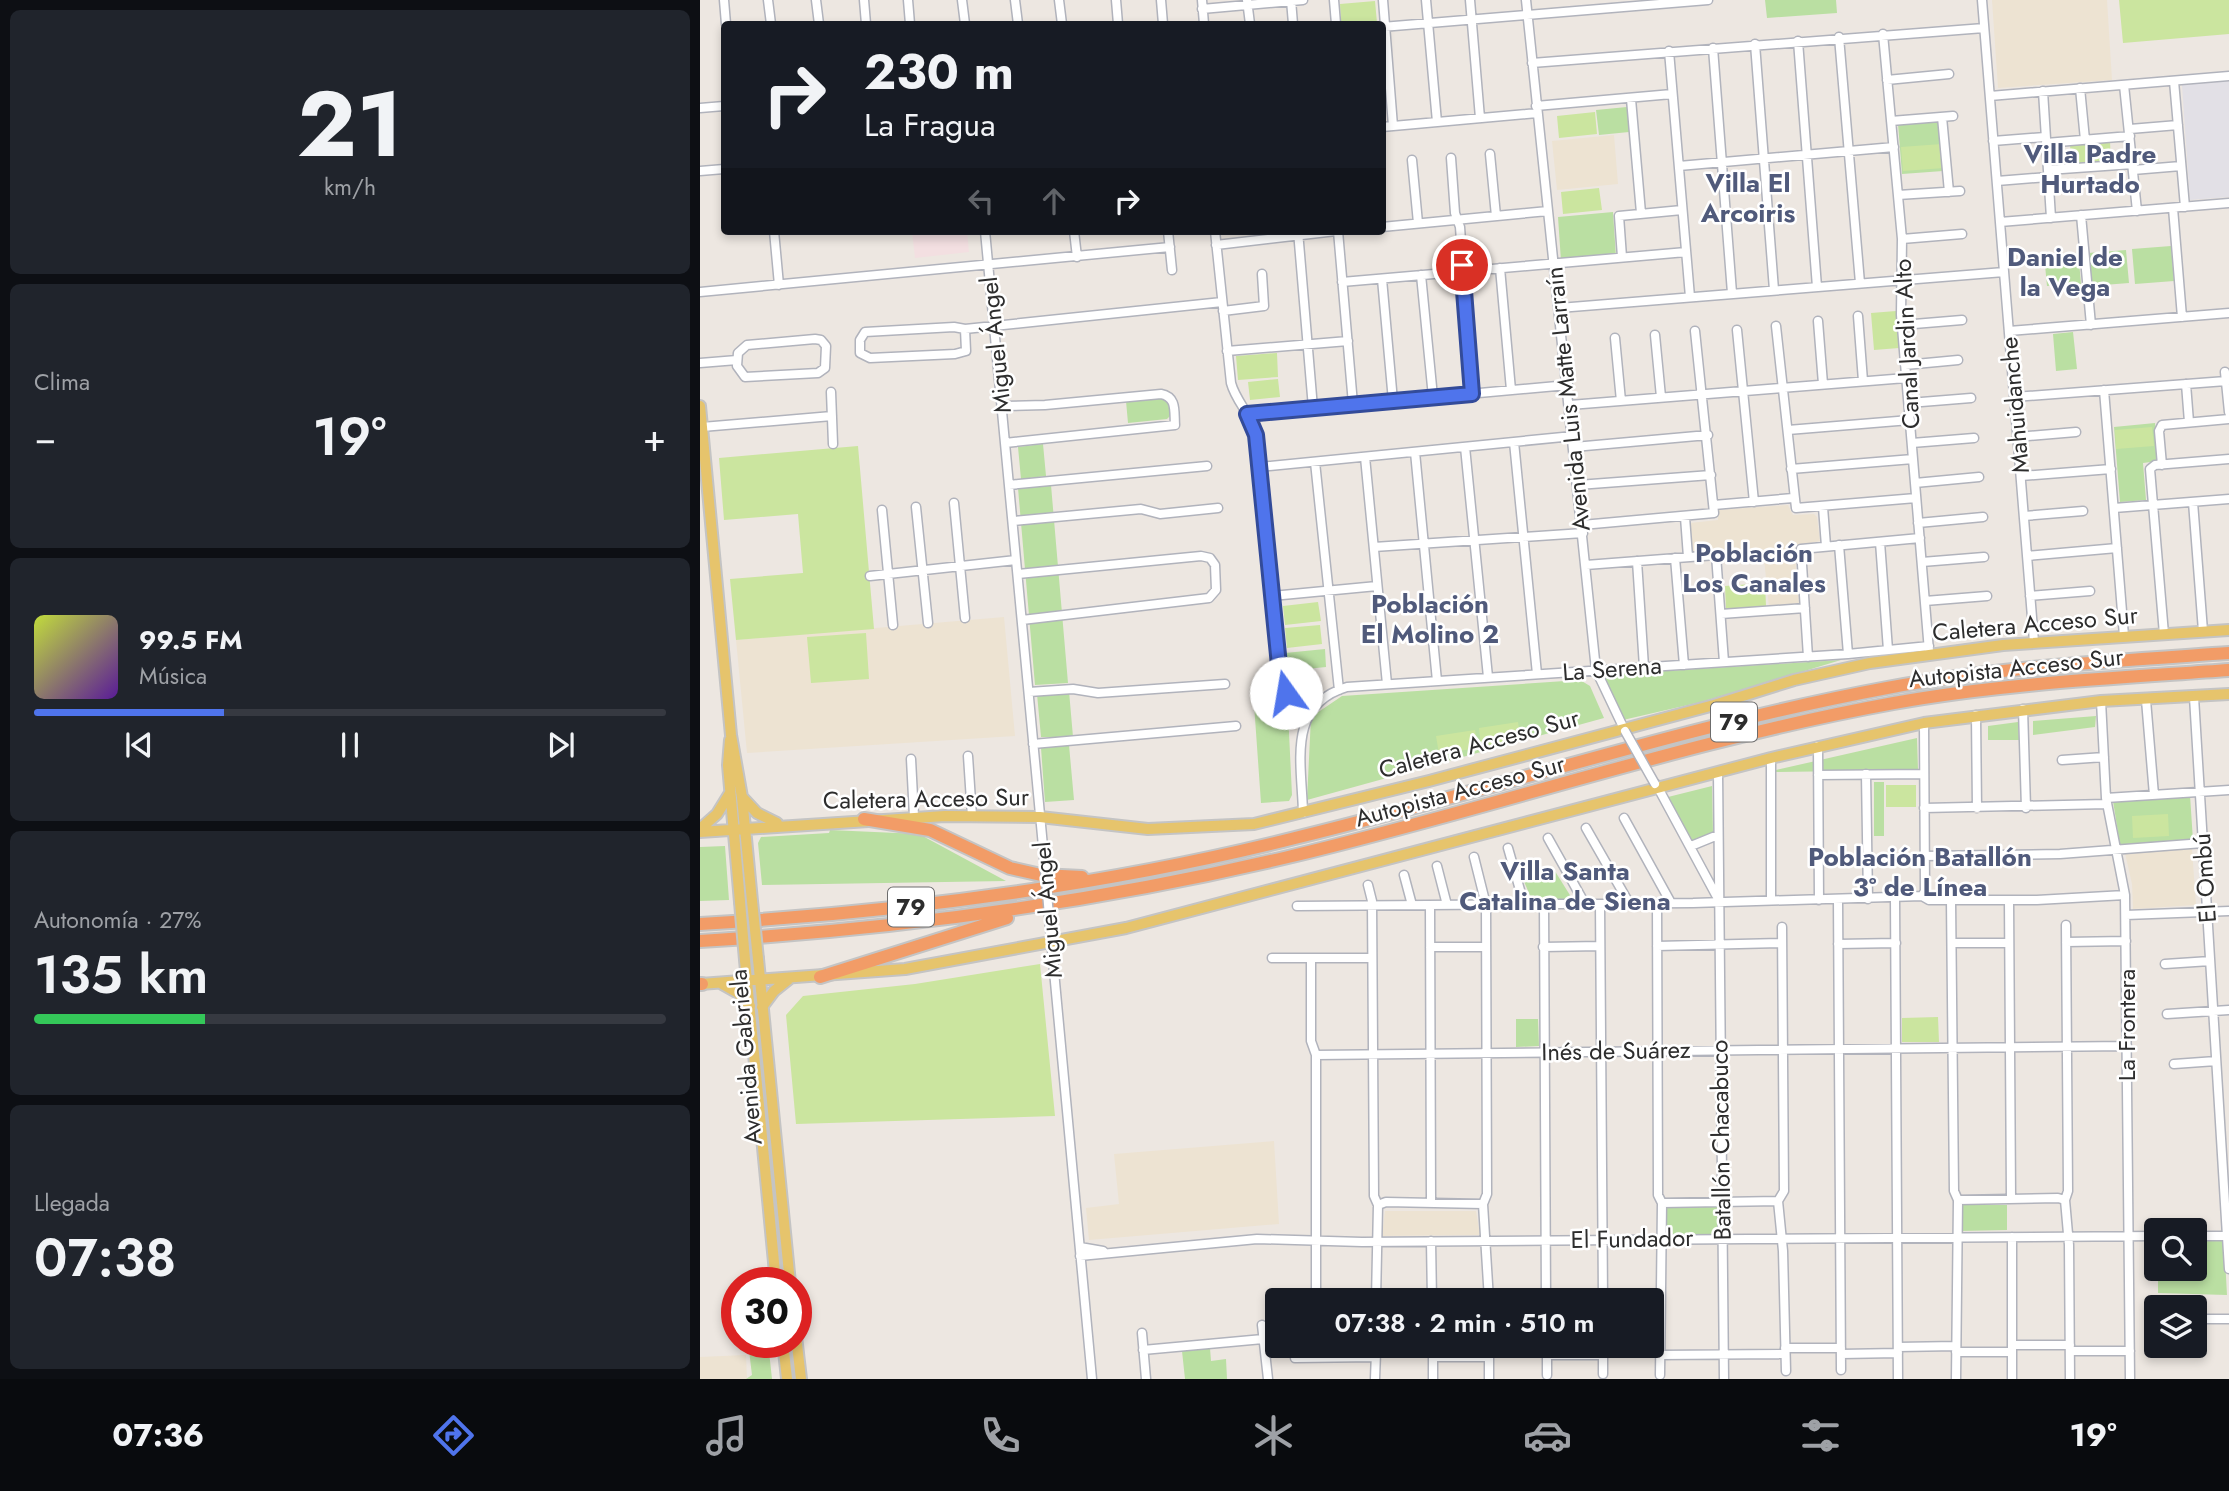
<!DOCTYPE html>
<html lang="es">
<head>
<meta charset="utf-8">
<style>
  :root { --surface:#171b24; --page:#20242c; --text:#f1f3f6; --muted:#9ea1a6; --line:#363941; --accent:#4f74ec }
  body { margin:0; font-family:Jost,sans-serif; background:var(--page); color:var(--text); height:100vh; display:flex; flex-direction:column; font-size:26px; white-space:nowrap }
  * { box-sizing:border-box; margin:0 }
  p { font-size:23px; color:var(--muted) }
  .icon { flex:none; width:38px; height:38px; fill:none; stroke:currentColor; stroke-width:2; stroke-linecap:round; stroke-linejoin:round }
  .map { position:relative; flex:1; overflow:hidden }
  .panel { display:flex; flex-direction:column; gap:10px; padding:10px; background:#0d0f14; width:700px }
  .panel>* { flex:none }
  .banner { position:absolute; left:21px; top:21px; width:665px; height:214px; border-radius:7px; box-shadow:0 4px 10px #0003; background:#171b24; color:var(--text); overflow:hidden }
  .tools { position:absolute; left:1444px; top:1218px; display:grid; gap:14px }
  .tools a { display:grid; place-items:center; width:63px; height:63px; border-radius:7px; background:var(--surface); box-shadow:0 4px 10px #0003; font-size:35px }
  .speed { position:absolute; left:21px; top:1267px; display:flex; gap:14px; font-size:35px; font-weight:700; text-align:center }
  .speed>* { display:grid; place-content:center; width:91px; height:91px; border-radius:50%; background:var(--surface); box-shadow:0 4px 10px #0003; line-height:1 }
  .speed .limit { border:10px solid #d22; background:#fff; color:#111 }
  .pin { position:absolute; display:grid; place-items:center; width:60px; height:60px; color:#fff; margin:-30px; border:4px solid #fff; border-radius:50%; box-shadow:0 2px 7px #0007 }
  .me { position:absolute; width:77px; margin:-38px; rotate:347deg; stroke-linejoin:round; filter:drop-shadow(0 0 5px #0008) }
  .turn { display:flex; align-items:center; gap:24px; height:147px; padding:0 28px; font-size:32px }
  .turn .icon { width:91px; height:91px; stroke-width:2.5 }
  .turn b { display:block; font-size:49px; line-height:60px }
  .lanes { display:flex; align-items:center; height:66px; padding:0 28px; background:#0003; justify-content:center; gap:35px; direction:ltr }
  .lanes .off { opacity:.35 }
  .big { font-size:52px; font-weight:600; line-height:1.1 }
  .panel .card { flex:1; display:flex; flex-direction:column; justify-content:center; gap:10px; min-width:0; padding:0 24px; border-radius:10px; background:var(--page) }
  .panel .dial { align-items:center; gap:0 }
  .dial b { font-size:91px; line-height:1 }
  .song { display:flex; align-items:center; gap:21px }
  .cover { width:84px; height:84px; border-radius:10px; background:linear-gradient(135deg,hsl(70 70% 55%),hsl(270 70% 35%)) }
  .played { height:7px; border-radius:4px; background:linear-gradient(90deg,var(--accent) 30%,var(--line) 30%) }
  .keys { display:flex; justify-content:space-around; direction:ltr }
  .heat { display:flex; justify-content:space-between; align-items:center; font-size:38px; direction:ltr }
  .charge { height:10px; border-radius:5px; background:linear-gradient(90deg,#34c759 27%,var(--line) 0) }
  .trip { position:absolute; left:565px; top:1288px; width:399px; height:70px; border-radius:7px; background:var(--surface); box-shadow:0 4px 10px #0003; font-weight:600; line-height:70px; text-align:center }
  .tabs { display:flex; height:112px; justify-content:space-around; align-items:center; background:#090b0e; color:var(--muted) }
  .tabs .icon { width:49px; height:49px }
  .tabs .current { color:var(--accent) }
  .tabs b { font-size:32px; color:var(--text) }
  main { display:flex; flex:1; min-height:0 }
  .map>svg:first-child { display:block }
</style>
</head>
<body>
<main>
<section class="panel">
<div class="card dial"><b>21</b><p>km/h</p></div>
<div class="card"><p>Clima</p>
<div class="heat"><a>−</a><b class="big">19°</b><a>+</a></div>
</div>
<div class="card">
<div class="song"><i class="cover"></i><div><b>99.5 FM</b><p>Música</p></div></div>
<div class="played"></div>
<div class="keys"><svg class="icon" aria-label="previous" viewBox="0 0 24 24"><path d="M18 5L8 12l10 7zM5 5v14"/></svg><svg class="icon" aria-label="pause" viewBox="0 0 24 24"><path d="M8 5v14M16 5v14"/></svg><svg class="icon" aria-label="next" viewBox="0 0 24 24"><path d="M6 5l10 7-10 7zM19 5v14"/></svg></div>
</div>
<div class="card"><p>Autonomía · 27%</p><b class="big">135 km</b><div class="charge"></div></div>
<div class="card"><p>Llegada</p><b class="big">07:38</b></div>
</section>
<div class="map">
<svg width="1529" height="1379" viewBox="0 0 1529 1379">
  <rect width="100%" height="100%" fill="#ede7e1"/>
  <!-- industrial -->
  <path fill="#e2e0e6" d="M1529,79V197L1490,200L1482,85Z"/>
  <!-- education -->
  <path fill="#ede3d2" d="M1292,0H1407L1412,80L1298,88Z
    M914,135L918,184L857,190L852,141Z
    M1088,505L1093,515L1114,514L1117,517L1120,541L1094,546L1099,605L1069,607L1063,549L993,553L990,523L1018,520V510Z
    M304,617L315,736L47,753L36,640Z
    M1492,849L1496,905L1433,909L1432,884L1425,853Z
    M574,1141L579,1224L389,1240L386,1208L419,1204L414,1154Z
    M685,1211H776L780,1235L682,1236Z
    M46,1355L47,1379H0V1357Z"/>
  <!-- medical -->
  <path fill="#f3dfe1" d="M212,231H267L269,252L215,258Z"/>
  <!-- green -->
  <path fill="#badfa2" d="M1065,0H1136L1137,13L1067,18Z
    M927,107L929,132L899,135L896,110Z
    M1240,120L1243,171L1202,174L1198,124Z
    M913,212L916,257L861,261L858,217Z
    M1471,246L1474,281L1435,284L1432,249Z
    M1426,250L1429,283L1391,286L1388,253Z
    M1379,261L1381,284L1347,286L1345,265Z
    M1373,332L1377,369L1356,371L1353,334Z
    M466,397L471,415L467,419L428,423L426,401Z
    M1455,423L1458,461L1443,463L1446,500L1420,502L1414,427Z
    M343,444L346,476L321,479L318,447Z
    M351,485L368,683L335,685L318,488Z
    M625,649L626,667L587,671L585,653Z
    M1141,660L1001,702L923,720L901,678L903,675Z
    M880,680L890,686L904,718L607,800L611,717L642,696Z
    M369,691L373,737H341L337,694Z
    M579,702L588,712L592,795L589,801L561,803L554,704Z
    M1396,716L1395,727L1333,735V721Z
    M1318,722L1319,740H1288V726Z
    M1217,738L1218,770L1076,772V770Z
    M369,745L374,800L345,802L341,748Z
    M1174,782H1184V836H1174Z
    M1012,786L1013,834L993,844L968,797Z
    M1490,795L1493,841L1420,845L1413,801Z
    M130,830L219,834L306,881L62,885L58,843L61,837L129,833Z
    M25,846L29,900L0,901V847Z
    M853,868L873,900H832L822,877Z
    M816,1019H838L839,1046L816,1047Z
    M1260,1205H1307V1230L1260,1231Z
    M964,1206H1017V1234H965Z
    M1495,1239H1524L1527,1295L1458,1293V1269H1494Z
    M48,1342H68L72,1379H46L52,1375Z
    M510,1348L511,1361L526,1359L527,1379H485L482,1351Z"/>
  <!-- pitch -->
  <path fill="#cbe59f" d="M1419,0H1529V34L1423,43Z
    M675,1L677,23L641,24L640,4Z
    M895,112L897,134L859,138L857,116Z
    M1410,141L1411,164L1371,166L1370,142Z
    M1242,144L1244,168L1203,171L1201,147Z
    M899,188L902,210L863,214L861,192Z
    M1196,311L1199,348L1174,350L1171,313Z
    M577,353L578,377L538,380L536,356Z
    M578,379L580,397L550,400L548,382Z
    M1452,427L1454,446L1416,449L1415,430Z
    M158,446L174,629L36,640L30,579L103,573L98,514L24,520L19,458Z
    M1065,583L1066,606L1026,609L1025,586Z
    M618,602L621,621L585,625L583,606Z
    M620,625L622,644L587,648L585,628Z
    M166,633L169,679L111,683L107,637Z
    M818,722L821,740L781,746L779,728Z
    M775,730L778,748L739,754L736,736Z
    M1186,785H1216V807H1186Z
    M1468,814L1469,836L1433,838L1432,816Z
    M340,964L355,1116L96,1124L86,1015L103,996L215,984Z
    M1238,1017L1239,1042H1202V1018Z"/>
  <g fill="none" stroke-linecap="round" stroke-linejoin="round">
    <!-- minor casing -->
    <g stroke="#b1b3bc" stroke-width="11">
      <path id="minor" d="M24,0L26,24
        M68,0L71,24
        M116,0L119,24
        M164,0L166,24
        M208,0L210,24
        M262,0L265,24
        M315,0L318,24
        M359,0L362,24
        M416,0L418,24
        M461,0L463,24
        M502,0L504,24
        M547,0L550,24
        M591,0L593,24
        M634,0L636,24
        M683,0L693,126
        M726,0L737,122
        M770,0L780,118
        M826,0L896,670L925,731
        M1282,0L1334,642
        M502,9L603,0
        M682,27L1008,0
        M1183,34L1202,239L1201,315L1229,651
        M1139,37L1160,283
        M1098,41L1117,287
        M1055,44L1074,290
        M1013,48L1032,293
        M969,51L990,297
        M832,63L1284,28
        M1187,80L1249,74
        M1474,81L1485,207
        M1424,85L1437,211
        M1380,88L1385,140
        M1343,91L1351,218
        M1290,96L1529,76
        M931,99L941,213
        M836,106L972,94
        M0,108L24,106
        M1242,117L1249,192
        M1191,121L1253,116
        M682,127L837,113
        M1430,129L1478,125
        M1293,141L1345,137
        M1346,143L1430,136
        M790,154L796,216
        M751,158L755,213L760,227L772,394
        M712,160L718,223
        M979,166L1194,147
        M1348,170L1433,164
        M1433,170L1481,166
        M0,171L24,169
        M1297,181L1348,177
        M1198,195L1260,191
        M1473,208L1482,317
        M1381,215L1391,325
        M1300,222L1529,203
        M682,227L848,211
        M74,231L79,285
        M285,231L344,857
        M374,231L377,257
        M468,231L472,270
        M515,231L531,383C536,402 552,415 556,435L580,680L586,693L606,716
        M598,231L613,408
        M638,231L653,404
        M1202,239L1262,234
        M516,245L636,231
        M922,257L919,216L982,210
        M800,268L811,390
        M721,275L733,397
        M682,279L693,401
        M642,282L986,252
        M0,292L470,247
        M859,308L1304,272
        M523,311L564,306L562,274
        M1158,316L1163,381
        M1118,321L1123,384
        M1202,325L1262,320
        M1076,326L1096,508L1216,498
        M254,327L265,329L266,351L255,354L170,358L160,353V340L165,332Z
        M265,329L522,302
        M1037,330L1054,502
        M1309,331L1529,313
        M955,335L961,397
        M915,338L921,401
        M115,339L121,340L126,346L125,368L118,373L45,377L37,366L38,353L47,345Z
        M527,351L648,341
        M0,363L37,360
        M1205,365L1258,360
        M1525,372L1529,412
        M1486,384L1489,422
        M1404,390L1424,636
        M131,392L133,444
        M1314,397L1526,381
        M1209,403L1271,398
        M870,405L1206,378
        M302,406L345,405L461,394C477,397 474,411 475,425L305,443
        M547,414L868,385
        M2,427L132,416
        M1088,430L1210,420
        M1317,437L1376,432
        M814,442L837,674
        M1212,443L1274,438
        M765,447L788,677
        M874,447L1008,435
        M715,452L737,681
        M665,457L687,684
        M615,462L639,690
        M1462,465L1459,431L1462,425L1529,419
        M560,467L873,436
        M1091,469L1213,459
        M1321,476L1411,469
        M1215,483L1279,477
        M309,485L507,466
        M878,485L1011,475
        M1493,502L1503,631
        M254,503L265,618
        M1014,505L1093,498
        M216,507L228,623
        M1123,507L1126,546
        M1414,508L1529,499
        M182,510L193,625
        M1324,516L1383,511
        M985,517L988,557
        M313,521L441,509L460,514L518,508
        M1218,523L1283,517
        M882,525L1014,513L995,331
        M1180,542L1188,650
        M1139,545L1148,654
        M674,547L883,533
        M1327,556L1417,548
        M975,558L984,665
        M937,561L944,667
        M1222,562L1284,557
        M886,565L1016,555L1024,662
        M318,574L501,556L510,558L515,565L516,590L509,598L322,620
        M170,576L316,560
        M572,596L677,586
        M1330,596L1390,591
        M1225,601L1287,596
        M1021,614L1105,608
        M1464,634L1450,469L1455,465L1529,459
        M1108,657L1101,549L1220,538
        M329,692L373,689L398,693L525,684
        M1494,697L1529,1269
        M1446,700L1454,795
        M1401,701L1406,798L1425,895L1430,1379
        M1323,709L1326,808
        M1276,715L1277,808
        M333,744L536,726
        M1118,746L1119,900
        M268,756L272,816
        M1071,758V900
        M211,759L214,816
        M1362,760L1404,757
        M1018,772L1024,1379
        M1166,774L1168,899
        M1118,775L1224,774
        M956,784L1016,895
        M1406,798L1529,790
        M1224,808L1406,804
        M603,813C602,764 586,705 647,687L1148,654L1229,646
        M924,818L971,903
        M886,828L929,903
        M848,838L885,904
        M991,846L1018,835
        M808,848L824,904
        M1224,856L1360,854L1503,843
        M774,857L786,905L787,1194L783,1204L789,1300
        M737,866L747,905
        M704,875L712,905
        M668,885L672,901L674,1196L678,1205L676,1300
        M1222,896L1225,891L1224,723
        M1195,898L1198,1379
        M1138,899L1141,1370
        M1251,900L1254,1191L1258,1200L1256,1379
        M1309,900L1311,1198
        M957,903L958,1195L962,1203L960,1375
        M844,904L846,1300
        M900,904L903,1300
        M730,905L731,1202
        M597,906L993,903L1222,896L1229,900H1337L1425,895
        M1426,915L1529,911
        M1366,925L1368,1191L1365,1200L1369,1245L1370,1379
        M1082,927L1084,1191L1078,1201L1083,1251L1086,1371
        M350,928L392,1379
        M1366,942L1426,941
        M1252,943H1309
        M1138,944L1196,943
        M957,946L1082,943
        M730,947H786
        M843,947L900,946
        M572,958H672
        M611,958V1041L616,1055V1300
        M1465,964L1510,961
        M1467,1014L1529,1010
        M616,1055L1427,1046
        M1474,1064L1516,1061
        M1258,1200L1358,1198L1365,1200
        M962,1203L1078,1201
        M678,1205L686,1202L783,1204
        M1494,1236H1529
        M1312,1237V1379
        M731,1241L732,1300
        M380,1247L403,1251
        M380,1256L557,1239L662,1242L1456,1236
        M1495,1319H1529
        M562,1325L568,1379
        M442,1333L446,1379
        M1312,1345H1370
        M1198,1347L1256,1346
        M1085,1348H1141
        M443,1350L563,1339
        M789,1350H847
        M847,1350V1375
        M903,1350L960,1349
        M676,1351H733
        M1370,1351H1430
        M733,1352V1379
        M789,1352V1379
        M903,1352V1374
        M1256,1352H1312
        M1141,1354L1198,1353
        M847,1355H903
        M960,1355L1085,1354
        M733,1357H789
        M595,1358L676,1357
        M675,1379L676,1352"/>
    </g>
    <!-- major casing -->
    <g stroke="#c4c4c4" stroke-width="14">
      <path id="major" d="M0,406L31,735L42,797L52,901
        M30,740L28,765L40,902
        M43,798L57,813L77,823
        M0,829L17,814L30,793
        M0,832L245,816L340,817L448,829L554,824L729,781L1014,705L1094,680L1170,663L1303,645L1529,630
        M58,959L90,1283
        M45,960L76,1283
        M0,984L205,969L426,928L1071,758L1224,723L1401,701L1529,694
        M22,984L38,993L50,1006
        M62,1007L74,991L89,979
        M96,1336L101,1379
        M83,1342L87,1379"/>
    </g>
    <!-- highway casing -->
    <g stroke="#c4c4c4" stroke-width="16">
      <path id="highway" d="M164,819L230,830L310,868L341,875L382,877
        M0,924C200,912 400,887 595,838C793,790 987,725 1187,688C1300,667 1414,661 1529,653
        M0,941C198,929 394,903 588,857C790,809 989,740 1194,703C1305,683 1417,678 1529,670
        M120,977L307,918
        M0,984H2"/>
    </g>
    <!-- minor -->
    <use href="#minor" stroke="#fff" stroke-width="8"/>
    <!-- major -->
    <use href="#major" stroke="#e6c46c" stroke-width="10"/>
    <!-- highway -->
    <use href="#highway" stroke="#f29c67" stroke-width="12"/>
    <!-- minor-bridge casing -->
    <g stroke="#b1b3bc" stroke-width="11" stroke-linecap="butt">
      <path id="minor-bridge" d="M925,731L955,784
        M344,857L350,928"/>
    </g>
    <!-- major-bridge casing -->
    <g stroke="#c4c4c4" stroke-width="14" stroke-linecap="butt">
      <path id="major-bridge" d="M52,901L58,959
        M40,902L45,960"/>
    </g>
    <!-- minor-bridge -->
    <use href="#minor-bridge" stroke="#fff" stroke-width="8"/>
    <!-- major-bridge -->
    <use href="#major-bridge" stroke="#e6c46c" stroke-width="10"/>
  </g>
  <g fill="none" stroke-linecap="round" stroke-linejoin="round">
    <!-- route casing -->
    <g stroke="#334b99" stroke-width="18">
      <path id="route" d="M586,693L580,675L556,435L547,414L772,394L762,265"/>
    </g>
    <!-- route -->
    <use href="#route" stroke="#4f74ec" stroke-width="12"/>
  </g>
  <g text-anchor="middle" stroke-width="5" stroke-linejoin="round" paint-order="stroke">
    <!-- shield labels -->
    <g fill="#fff" stroke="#6c6c6c" stroke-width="2">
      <rect x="1011" y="702.5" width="46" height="39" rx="5"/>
      <rect x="188" y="887.5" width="46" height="39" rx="5"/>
    </g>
    <g font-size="23" font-weight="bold" fill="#2d2d2d">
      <text x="1034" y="730">79</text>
      <text x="211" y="915">79</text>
    </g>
    <!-- street labels -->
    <g font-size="24" fill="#2d2d2d" stroke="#fff">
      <text transform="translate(1207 344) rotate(-93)" y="8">Canal Jardin Alto</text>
      <text transform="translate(296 345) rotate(-96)" y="8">Miguel Ángel</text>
      <text transform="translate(868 399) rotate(-96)" y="8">Avenida Luis Matte Larraín</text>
      <text transform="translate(1315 405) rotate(-95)" y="8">Mahuidanche</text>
      <text transform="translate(1335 624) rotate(-5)" y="8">Caletera Acceso Sur</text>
      <text transform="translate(1316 668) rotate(-6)" y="8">Autopista Acceso Sur</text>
      <text transform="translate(912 669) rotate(-4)" y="8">La Serena</text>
      <text transform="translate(779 744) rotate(-15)" y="8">Caletera Acceso Sur</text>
      <text transform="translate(760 791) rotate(-15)" y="8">Autopista Acceso Sur</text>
      <text transform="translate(226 799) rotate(-1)" y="8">Caletera Acceso Sur</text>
      <text transform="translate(1505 878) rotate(-94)" y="8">El Ombú</text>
      <text transform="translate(348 910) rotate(-95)" y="8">Miguel Ángel</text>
      <text transform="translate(1427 1025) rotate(-90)" y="8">La Frontera</text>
      <text transform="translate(916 1051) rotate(-1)" y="8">Inés de Suárez</text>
      <text transform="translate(46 1057) rotate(-95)" y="8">Avenida Gabriela</text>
      <text transform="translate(1021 1140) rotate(-91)" y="8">Batallón Chacabuco</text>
      <text transform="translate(932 1239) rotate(-1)" y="8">El Fundador</text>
    </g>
    <!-- neighbourhood labels -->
    <g font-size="26" font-weight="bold" fill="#505a7b" stroke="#fff">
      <text x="1390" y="163">Villa Padre<tspan x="1390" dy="30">Hurtado</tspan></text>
      <text x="1048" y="192">Villa El<tspan x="1048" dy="30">Arcoiris</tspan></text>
      <text x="1365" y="266">Daniel de<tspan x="1365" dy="30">la Vega</tspan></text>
      <text x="1054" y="562">Población<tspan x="1054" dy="30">Los Canales</tspan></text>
      <text x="730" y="613">Población<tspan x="730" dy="30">El Molino 2</tspan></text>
      <text x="1220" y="866">Población Batallón<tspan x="1220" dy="30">3º de Línea</tspan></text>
      <text x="865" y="880">Villa Santa<tspan x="865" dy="30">Catalina de Siena</tspan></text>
    </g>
  </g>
</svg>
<div class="tools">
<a><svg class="icon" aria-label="search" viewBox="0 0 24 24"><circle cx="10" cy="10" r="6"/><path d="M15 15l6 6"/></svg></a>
<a><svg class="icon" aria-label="layers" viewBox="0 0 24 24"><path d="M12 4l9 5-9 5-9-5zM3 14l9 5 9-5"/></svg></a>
</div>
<div class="speed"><div class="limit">30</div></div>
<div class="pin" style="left:762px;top:265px;background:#d93025"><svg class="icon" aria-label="arrive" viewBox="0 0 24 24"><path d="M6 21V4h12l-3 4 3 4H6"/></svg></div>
<svg class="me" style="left:586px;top:693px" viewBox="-20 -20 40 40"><circle r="19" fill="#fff"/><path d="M0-13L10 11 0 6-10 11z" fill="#4f74ec"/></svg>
<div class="trip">07:38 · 2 min · 510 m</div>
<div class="banner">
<div class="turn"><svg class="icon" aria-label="right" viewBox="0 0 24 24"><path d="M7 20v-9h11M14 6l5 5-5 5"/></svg><div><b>230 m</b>La Fragua</div></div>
<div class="lanes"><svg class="icon off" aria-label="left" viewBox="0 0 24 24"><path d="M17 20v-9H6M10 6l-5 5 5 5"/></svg><svg class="icon off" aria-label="ahead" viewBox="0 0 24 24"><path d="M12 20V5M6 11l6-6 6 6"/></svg><svg class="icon" aria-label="right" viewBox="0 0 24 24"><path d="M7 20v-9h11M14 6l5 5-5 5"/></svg></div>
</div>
</div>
</main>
<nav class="tabs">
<b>07:36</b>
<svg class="icon current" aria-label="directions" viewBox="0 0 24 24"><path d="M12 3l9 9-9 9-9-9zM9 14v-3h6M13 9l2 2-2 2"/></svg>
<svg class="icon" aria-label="music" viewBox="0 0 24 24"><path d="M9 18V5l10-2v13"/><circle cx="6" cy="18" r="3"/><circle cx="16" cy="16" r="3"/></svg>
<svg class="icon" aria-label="phone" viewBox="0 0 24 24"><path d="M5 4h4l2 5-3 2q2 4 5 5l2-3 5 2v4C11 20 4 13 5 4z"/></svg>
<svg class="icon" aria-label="climate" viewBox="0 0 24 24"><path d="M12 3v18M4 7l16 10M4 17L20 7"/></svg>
<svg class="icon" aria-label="car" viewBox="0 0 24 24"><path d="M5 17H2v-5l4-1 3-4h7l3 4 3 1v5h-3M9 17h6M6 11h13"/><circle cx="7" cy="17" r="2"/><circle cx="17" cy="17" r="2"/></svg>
<svg class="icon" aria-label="filters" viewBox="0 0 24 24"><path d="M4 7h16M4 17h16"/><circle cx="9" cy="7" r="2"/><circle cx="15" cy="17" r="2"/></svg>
<b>19°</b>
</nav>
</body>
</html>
